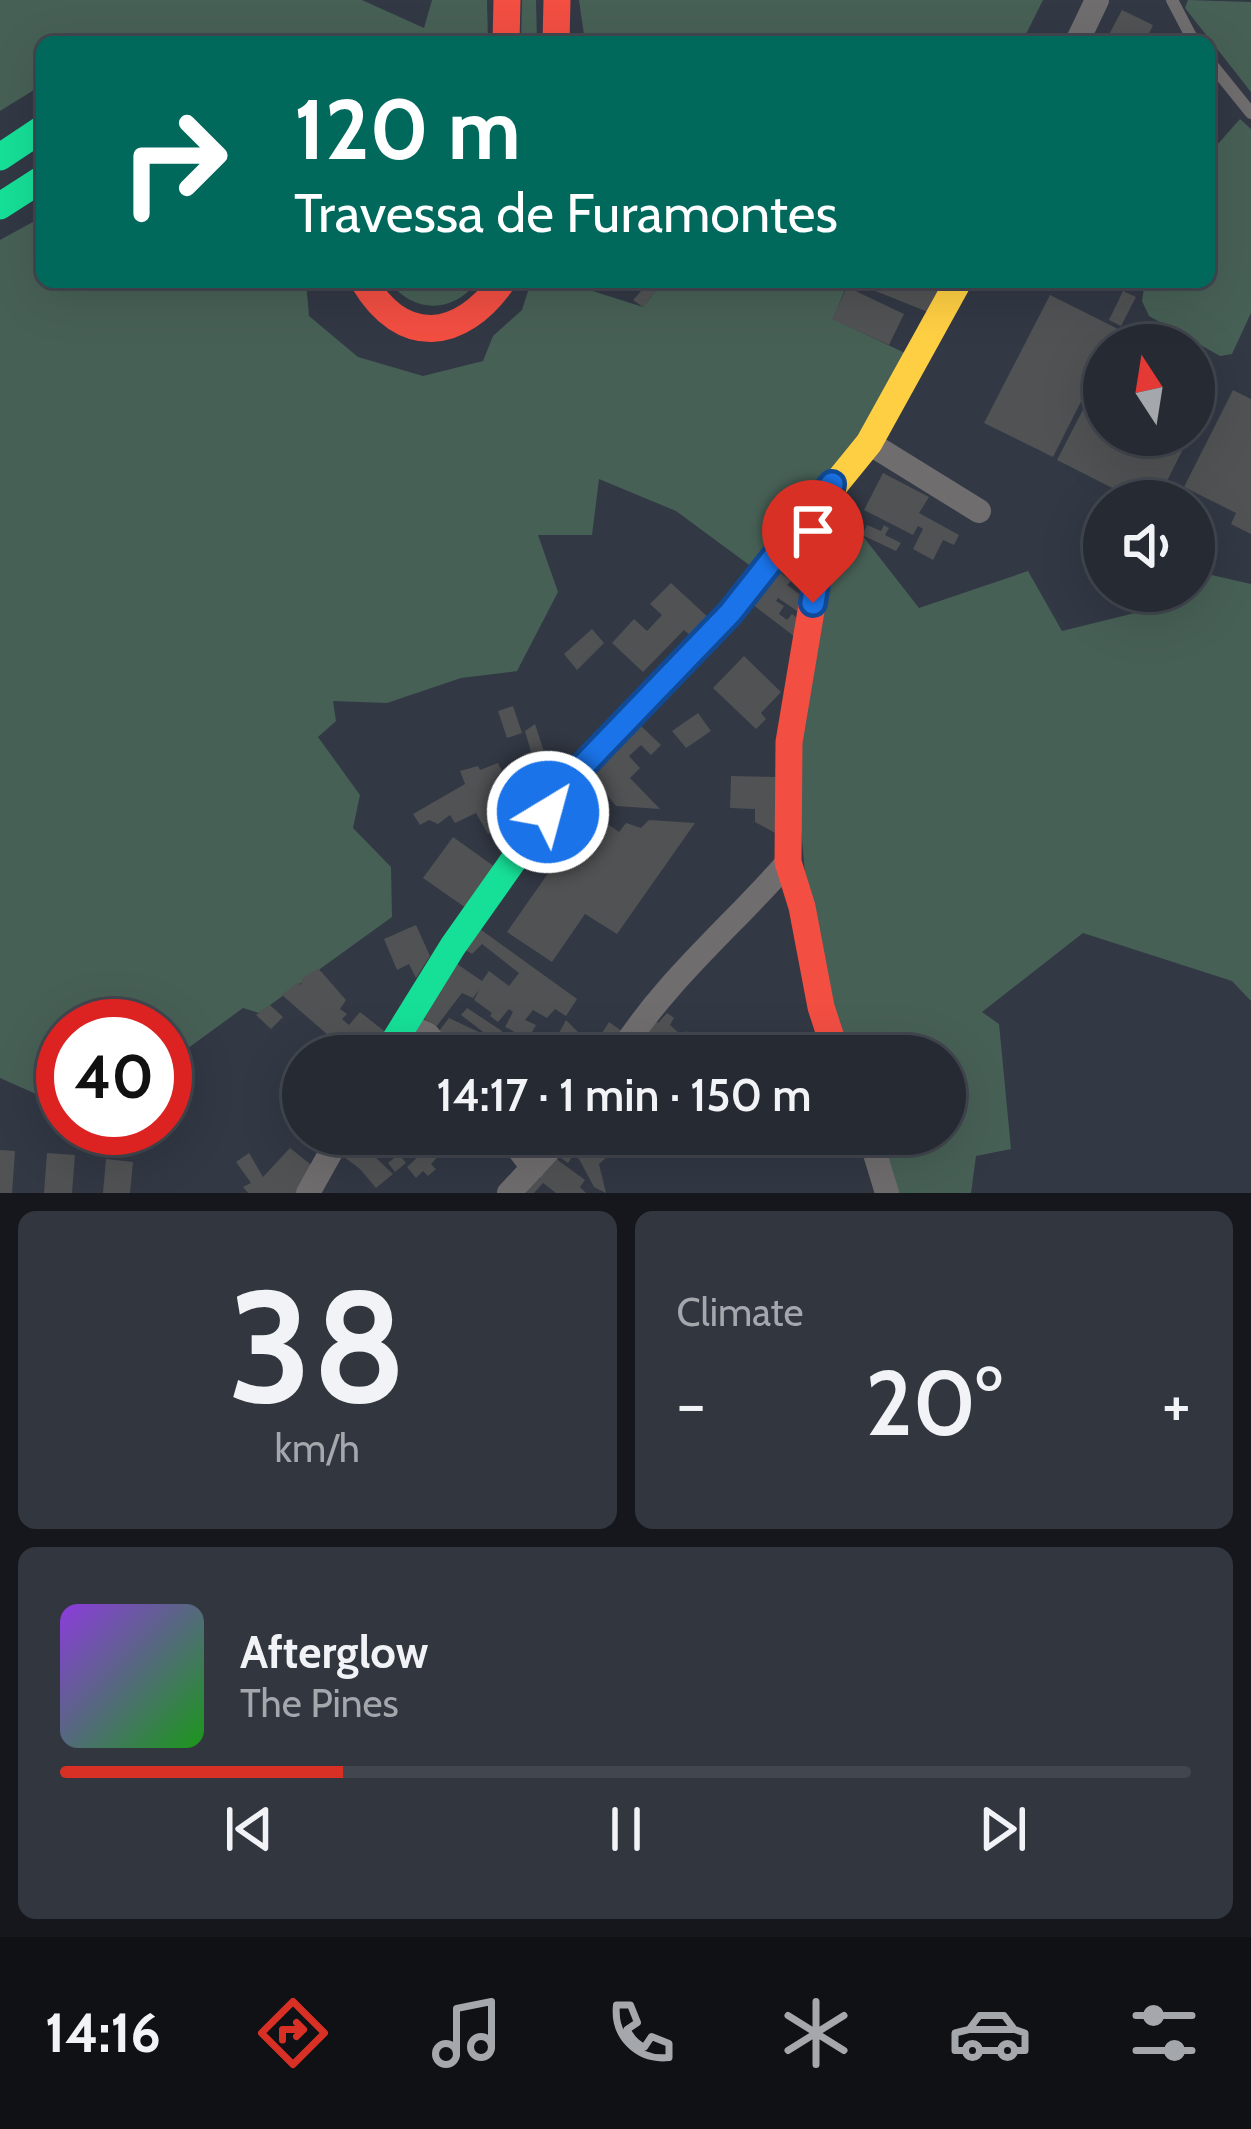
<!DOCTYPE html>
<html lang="en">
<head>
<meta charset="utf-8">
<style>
  :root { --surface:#262a33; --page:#32363f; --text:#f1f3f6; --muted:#a4a7ac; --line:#42464e; --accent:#d93025 }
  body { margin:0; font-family:Cabin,sans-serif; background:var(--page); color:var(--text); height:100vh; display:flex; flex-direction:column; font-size:45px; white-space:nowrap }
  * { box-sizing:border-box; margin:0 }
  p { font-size:39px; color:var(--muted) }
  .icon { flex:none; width:66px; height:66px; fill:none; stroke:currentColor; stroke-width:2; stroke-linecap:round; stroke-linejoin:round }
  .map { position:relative; height:1193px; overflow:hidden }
  .sheet { display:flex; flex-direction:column; gap:18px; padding:18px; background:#15171c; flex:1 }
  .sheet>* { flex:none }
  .banner { position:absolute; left:36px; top:36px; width:1179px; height:252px; border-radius:18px; box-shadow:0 12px 48px #0002,0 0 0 3px var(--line); background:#00695c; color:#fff; overflow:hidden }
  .needle { width:78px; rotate:348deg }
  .fabs { position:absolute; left:1083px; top:324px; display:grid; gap:24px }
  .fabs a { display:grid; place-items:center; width:132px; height:132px; border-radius:50%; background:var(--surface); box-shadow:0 12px 48px #0002,0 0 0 3px var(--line); font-size:60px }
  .speed { position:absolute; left:36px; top:999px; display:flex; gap:24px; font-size:60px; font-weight:700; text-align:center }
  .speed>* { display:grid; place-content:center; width:156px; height:156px; border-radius:50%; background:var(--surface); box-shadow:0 12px 48px #0002,0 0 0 3px var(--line); line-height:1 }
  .speed .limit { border:18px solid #d22; background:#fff; color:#111 }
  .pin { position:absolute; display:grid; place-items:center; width:102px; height:102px; color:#fff; margin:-123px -51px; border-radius:50% 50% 50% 0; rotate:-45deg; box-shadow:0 0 12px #0007 }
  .pin .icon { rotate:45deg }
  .me { position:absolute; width:132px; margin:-66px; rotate:37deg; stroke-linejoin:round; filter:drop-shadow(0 0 9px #0008) }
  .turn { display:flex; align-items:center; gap:42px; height:252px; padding:0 60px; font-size:54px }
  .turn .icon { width:156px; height:156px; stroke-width:2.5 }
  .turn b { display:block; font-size:84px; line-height:102px }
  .big { font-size:90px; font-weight:600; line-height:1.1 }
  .sheet .card { flex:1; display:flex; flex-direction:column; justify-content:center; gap:18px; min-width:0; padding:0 42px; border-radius:18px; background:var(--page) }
  .sheet .dial { align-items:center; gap:0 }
  .dial b { font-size:156px; line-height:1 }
  .song { display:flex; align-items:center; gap:36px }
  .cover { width:144px; height:144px; border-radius:18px; background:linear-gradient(135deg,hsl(270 70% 55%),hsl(120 70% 35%)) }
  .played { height:12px; border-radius:6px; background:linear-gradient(90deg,var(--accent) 25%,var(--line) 25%) }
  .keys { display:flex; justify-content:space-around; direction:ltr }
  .heat { display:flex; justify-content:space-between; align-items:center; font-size:66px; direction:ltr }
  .sheet .tiles { flex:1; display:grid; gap:18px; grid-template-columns:1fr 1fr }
  .card:last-child { grid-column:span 2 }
  .trip { position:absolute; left:282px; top:1035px; width:684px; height:120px; border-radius:60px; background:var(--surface); box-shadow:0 12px 48px #0002,0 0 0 3px var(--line); font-weight:600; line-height:120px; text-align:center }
  .tabs { display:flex; height:192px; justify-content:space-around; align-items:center; background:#0f1114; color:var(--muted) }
  .tabs .icon { width:84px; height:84px }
  .tabs .current { color:var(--accent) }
  .tabs b { font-size:54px; color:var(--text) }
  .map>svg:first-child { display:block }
</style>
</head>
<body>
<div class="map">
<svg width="1251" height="1193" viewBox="0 0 1251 1193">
  <rect width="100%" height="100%" fill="#323844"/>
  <!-- green -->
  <path fill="#476056" d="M0,0H362L424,28L432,0H487L488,42H42V85L0,111Z
    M522,0H536L537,42H521Z
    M579,0H1043L1022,42H585Z
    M1188,0L1251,2V92L1185,8Z
    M1240,119L1251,129V313L1232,354L1220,356L1149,316L1142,301L1145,282H1209V154Z
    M42,217V282H306L309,316L358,357L423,376L483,361L493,336L522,310L531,282H564L643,307L663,282H848L833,319L905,353L876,415L756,570L676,511L599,479L592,535H538L558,592L517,671L461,678L387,703L333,701L336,721L318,737L360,795L353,828L391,867L392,917L259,1013L243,1008L165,1065V1026H63V1106L0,1078V240Z
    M390,282H476C454,314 412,313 390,282Z
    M841,520L862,535L919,608L1028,571L1062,631L1151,609L1156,591H1194V571L1251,584V1001L1232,981L1083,933L982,1012L999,1024L1011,1149L976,1156L971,1193H891L875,1134H945V1056H845L808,910L796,768Z"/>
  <!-- building -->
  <path fill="#515254" d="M1122,10L1153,25L1145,42H1105Z
    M649,282H663L643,307L633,300Z
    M853,282H943L928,312Z
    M847,287L904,314L889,345L832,319Z
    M1123,291L1136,297L1121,326L1109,320Z
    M1050,295L1118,329L1110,345H1104V356L1053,457L984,423Z
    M1122,333L1146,345H1116Z
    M1104,369V435H1190L1157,501H1138L1057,460Z
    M1194,369L1217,381L1194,427Z
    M1233,390L1251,399V534L1231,524L1236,513L1184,487Z
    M883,473L929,497L919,513L959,535L954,545L943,540L933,560L913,549L923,529L918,526L913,535L864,510Z
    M867,525L881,531L884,525L889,528L885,535L901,543L896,551L862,535Z
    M777,570L791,581L787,585L806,599L797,611L778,598L776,601L784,606L779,614L787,620L792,614L804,624L799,640L752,604Z
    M671,583L709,618L691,636L684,630L643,672L612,643L634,619L647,631L662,615L650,604Z
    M592,629L604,643L577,670L564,654Z
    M744,656L781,692L761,713L766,719L756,729L713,688Z
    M513,706L522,733L507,738L498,711Z
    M698,713L711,731L686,748L672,731Z
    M638,723L661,745L651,755L641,745L629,756L640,768L630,778L660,809L616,806L607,795L602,800L580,777Z
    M535,724L554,782L539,800L524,754L531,752L525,731Z
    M498,763L526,819L505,849L497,829L488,834L476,813L455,823L450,815L438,824L429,820L420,825L413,814L465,784L460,771L478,766L480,770Z
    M731,776L776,777L777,834L755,822V809L730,808Z
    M591,812L619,832L626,823L641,828L649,820L695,823L617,934L585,914L552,962L507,932Z
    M453,837L495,867L466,908L423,878Z
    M416,925L430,956L416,978L409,964L397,970L384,939Z
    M480,929L577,999L566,1016L555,1009L547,1018L533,1010L525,1020L536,1025L528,1039L505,1027L513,1012L509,1009L498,1022L490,1016L492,1013L474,1000L479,990L473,998L462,993L436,1027L419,1015L457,964L482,981L489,971L509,986L519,973L482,944L472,954L464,949Z
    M318,968L346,1000L340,1009L347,1014L342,1019L349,1025L360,1012L388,1034L375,1056H352L282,995L298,982L301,985L302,979Z
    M270,1005L283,1017L271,1029L256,1015Z
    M467,1008L502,1031L495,1041L461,1015Z
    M667,1013L674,1018L670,1025L682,1036L686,1031L705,1045L698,1053L702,1056H628L649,1016L658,1023Z
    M449,1018L485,1035L478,1044L485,1052L483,1056H461L439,1031Z
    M566,1020L579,1033L569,1051L553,1044Z
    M609,1022L626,1034L616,1050L599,1038Z
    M523,1045L546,1053L516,1056Z
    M300,1090L303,1093V1127L285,1111Z
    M518,1134H556L536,1155Z
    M578,1134H584L607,1157L599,1164L606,1193L594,1187L579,1159L573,1155L568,1163L558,1156Z
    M585,1134H627L608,1155Z
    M355,1136L362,1142L367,1136L380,1147L373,1155L393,1174L376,1188L360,1169L343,1156Z
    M436,1140L445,1149L431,1164L436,1169L428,1176L423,1171L416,1178L407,1167Z
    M290,1148L314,1167L299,1193H248L243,1187L251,1183L236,1162L249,1153L263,1177Z
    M0,1150L15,1151L12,1193H0Z
    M47,1153L75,1155L72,1193H44Z
    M399,1154L406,1163L395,1172L388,1163Z
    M555,1158L585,1180L580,1187L586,1193H556L543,1183L534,1193H516L535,1175L539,1179Z
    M106,1159L133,1162L130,1193H103Z"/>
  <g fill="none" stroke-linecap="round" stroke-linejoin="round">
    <!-- lane -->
    <path stroke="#706d6f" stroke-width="12" d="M1172,0L1194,42
      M1209,61L1251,113"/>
    <!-- street -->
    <path stroke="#706d6f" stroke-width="24" d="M1077,42L1097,0
      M869,443L979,511
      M404,1023L428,1035L445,1056
      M618,1056C664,982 731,927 788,862
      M507,1134L533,1168
      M869,1134L887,1193
      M308,1193L341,1134
      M509,1193L564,1134"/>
    <!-- fast -->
    <path stroke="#16e098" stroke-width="27" d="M0,157L42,129
      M0,206L42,179
      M385,1056L453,946L573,776L730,613L821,502"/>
    <!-- slow -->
    <path stroke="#ffcf43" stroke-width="27" d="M821,502L869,443L958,282"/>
    <!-- jam -->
    <path stroke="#f24e42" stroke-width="27" d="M506,42L507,0
      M556,42L557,0
      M364,282C403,347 460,341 502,282
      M831,492L789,742L788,862L802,907L821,1007L837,1056"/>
  </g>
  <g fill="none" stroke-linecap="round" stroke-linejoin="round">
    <!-- route casing -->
    <g stroke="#114b97" stroke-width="30">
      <path id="route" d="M548,812L573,776L730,613L832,484L813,603"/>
    </g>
    <!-- route -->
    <use href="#route" stroke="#1a73e8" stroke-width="21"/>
  </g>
</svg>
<div class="fabs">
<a><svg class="needle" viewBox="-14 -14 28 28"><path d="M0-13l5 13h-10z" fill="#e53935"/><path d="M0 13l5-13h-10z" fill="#a4a7ac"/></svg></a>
<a><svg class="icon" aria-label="sound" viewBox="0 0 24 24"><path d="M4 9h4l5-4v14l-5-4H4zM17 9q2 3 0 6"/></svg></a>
</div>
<div class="speed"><div class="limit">40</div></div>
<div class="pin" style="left:813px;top:603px;background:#d93025"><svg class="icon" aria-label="arrive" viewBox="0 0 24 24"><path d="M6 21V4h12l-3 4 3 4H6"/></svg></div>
<svg class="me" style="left:548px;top:812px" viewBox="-20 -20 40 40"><circle r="17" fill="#1a73e8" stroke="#fff" stroke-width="3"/><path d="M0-11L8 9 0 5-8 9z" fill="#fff"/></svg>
<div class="trip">14:17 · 1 min · 150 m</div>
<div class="banner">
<div class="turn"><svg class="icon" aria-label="right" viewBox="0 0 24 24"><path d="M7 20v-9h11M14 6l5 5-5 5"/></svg><div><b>120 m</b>Travessa de Furamontes</div></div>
</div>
</div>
<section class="sheet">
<div class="tiles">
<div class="card dial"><b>38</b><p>km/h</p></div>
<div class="card"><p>Climate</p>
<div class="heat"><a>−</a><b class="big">20°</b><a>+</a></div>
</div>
<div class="card">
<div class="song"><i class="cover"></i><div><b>Afterglow</b><p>The Pines</p></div></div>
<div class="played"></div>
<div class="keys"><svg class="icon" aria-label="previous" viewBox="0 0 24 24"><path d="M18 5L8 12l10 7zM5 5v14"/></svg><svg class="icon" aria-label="pause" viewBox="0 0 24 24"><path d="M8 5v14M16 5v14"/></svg><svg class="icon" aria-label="next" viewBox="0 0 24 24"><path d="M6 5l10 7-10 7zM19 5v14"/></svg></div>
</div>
</div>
</section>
<nav class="tabs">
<b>14:16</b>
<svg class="icon current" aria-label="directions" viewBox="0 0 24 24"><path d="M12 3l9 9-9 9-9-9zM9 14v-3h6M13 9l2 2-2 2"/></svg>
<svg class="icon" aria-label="music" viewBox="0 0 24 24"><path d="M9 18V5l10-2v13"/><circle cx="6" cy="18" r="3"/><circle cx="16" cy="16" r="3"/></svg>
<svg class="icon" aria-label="phone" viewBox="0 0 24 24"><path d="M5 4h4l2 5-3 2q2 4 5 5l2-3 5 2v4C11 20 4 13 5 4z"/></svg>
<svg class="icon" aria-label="climate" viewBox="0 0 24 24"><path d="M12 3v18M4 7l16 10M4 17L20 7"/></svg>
<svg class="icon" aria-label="car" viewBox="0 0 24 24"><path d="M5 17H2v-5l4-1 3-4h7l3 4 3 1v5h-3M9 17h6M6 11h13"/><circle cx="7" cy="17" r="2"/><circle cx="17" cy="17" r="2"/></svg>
<svg class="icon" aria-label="filters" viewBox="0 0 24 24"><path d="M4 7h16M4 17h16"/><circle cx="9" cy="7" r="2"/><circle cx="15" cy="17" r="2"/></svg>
</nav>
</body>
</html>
